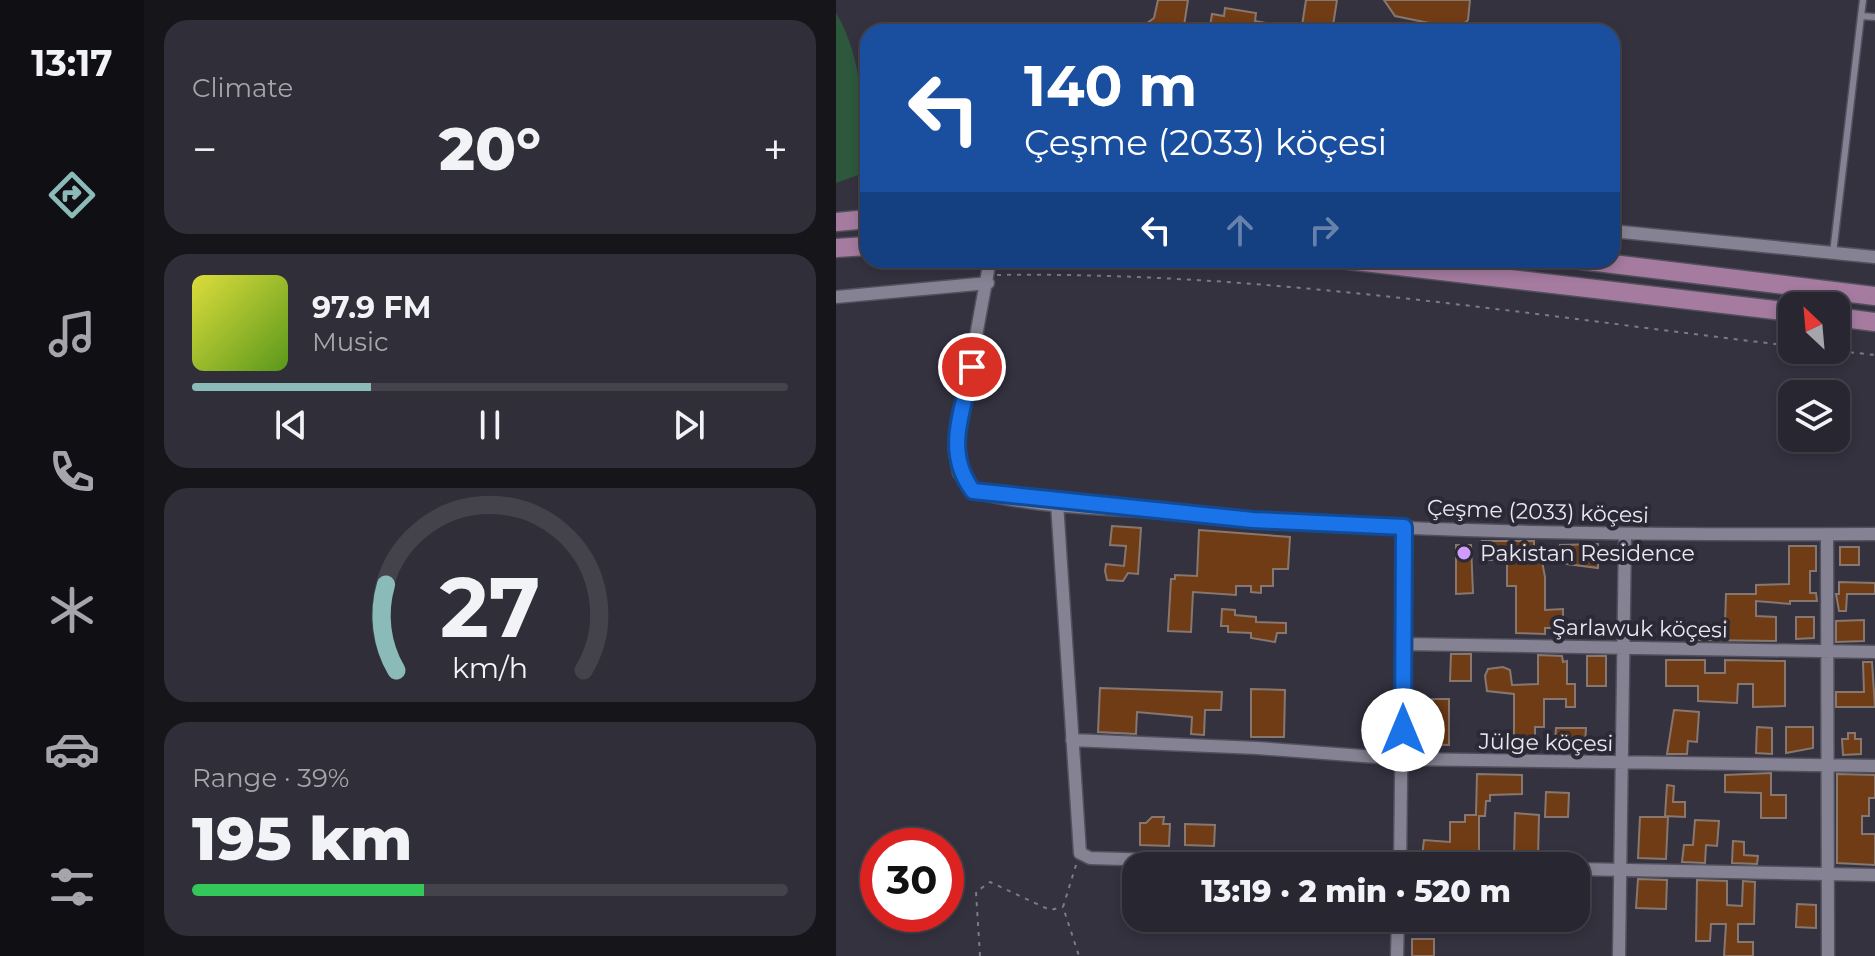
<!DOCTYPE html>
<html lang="en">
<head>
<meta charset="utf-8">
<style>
  :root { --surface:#282630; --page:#302e38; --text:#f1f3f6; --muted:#a5a5ab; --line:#44434c; --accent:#8bbbb9 }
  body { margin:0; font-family:Montserrat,sans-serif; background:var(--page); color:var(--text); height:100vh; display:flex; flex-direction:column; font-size:30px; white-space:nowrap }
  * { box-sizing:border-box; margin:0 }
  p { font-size:26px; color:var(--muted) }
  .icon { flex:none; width:44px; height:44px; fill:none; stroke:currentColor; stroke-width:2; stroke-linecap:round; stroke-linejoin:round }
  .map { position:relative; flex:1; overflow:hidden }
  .panel { display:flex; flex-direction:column; gap:20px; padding:20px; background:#16151a; width:692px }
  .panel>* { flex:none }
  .banner { position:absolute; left:24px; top:24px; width:760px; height:244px; border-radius:24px; box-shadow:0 4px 12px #0003,0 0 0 2px var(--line); background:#1a4fa0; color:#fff; overflow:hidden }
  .needle { width:52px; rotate:334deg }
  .buttons { position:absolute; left:942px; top:292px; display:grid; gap:16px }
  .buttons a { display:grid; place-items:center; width:72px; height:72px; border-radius:16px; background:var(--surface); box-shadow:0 4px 12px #0003,0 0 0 2px var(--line); font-size:40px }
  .speed { position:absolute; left:24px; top:828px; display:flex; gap:16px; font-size:40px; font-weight:700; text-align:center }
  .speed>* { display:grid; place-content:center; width:104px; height:104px; border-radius:50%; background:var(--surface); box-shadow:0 4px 12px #0003,0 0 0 2px var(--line); line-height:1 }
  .speed .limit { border:12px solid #d22; background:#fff; color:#111 }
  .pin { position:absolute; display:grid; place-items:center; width:68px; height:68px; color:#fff; margin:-34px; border:4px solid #fff; border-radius:50%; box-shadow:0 2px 8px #0007 }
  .me { position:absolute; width:88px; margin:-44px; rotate:0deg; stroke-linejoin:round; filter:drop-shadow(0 0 6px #0008) }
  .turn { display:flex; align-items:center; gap:28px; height:168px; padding:0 32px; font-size:36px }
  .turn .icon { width:104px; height:104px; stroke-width:2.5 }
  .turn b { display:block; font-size:56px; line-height:68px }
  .lanes { display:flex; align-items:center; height:76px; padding:0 32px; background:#0003; justify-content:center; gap:40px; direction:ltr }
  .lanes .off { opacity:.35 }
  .big { font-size:60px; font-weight:800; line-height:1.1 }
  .panel .tile { flex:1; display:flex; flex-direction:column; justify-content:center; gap:12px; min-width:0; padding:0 28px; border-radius:24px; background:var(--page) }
  .panel .dial { align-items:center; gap:0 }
  .dial svg { height:208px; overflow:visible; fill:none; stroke:var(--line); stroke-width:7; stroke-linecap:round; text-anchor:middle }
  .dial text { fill:var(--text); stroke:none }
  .song { display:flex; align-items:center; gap:24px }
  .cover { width:96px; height:96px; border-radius:12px; background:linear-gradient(135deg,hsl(60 70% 55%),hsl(90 70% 35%)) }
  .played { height:8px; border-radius:4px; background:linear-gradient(90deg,var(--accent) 30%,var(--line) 30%) }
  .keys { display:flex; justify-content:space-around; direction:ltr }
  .heat { display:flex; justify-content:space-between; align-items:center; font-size:44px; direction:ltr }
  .charge { height:12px; border-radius:6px; background:linear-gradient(90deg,#34c759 39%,var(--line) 0) }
  .trip { position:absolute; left:286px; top:852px; width:468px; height:80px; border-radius:24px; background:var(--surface); box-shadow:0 4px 12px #0003,0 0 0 2px var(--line); font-weight:800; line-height:80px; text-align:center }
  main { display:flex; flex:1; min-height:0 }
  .tabs { display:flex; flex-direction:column; width:144px; justify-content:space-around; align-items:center; background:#100f13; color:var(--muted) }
  .tabs .icon { width:56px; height:56px }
  .tabs .active { color:var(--accent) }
  .tabs b { font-size:36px; color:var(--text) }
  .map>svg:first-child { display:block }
</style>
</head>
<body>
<main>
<nav class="tabs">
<b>13:17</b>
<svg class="icon active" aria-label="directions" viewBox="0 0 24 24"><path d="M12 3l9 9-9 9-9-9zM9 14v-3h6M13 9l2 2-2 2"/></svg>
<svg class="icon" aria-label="music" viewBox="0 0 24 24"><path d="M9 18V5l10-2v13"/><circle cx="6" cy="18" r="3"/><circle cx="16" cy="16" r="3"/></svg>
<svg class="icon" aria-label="phone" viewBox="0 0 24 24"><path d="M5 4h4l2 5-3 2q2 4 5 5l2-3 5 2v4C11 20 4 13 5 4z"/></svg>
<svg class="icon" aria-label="climate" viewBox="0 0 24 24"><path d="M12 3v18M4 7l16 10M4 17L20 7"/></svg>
<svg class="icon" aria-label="car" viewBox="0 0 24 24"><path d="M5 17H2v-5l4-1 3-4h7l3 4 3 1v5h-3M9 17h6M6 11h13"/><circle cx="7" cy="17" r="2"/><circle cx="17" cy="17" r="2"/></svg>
<svg class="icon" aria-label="filters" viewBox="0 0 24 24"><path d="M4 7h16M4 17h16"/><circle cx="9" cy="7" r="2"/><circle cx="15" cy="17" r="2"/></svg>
</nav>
<section class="panel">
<div class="tile"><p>Climate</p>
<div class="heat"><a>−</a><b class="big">20°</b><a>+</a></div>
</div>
<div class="tile">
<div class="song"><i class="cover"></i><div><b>97.9 FM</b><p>Music</p></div></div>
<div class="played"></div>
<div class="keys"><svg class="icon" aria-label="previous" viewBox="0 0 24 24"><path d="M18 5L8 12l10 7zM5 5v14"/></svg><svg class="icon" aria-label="pause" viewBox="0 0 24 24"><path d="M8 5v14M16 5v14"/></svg><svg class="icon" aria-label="next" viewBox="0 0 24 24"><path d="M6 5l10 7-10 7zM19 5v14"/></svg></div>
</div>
<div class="tile dial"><svg viewBox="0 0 100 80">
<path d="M14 69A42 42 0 1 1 86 69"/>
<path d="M14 69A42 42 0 0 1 10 36" stroke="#8bbbb9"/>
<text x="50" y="56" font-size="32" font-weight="700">27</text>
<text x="50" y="72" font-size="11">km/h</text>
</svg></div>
<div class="tile"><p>Range · 39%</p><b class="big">195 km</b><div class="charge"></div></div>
</section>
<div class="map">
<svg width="1039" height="956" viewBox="0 0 1039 956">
  <rect width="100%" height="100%" fill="#353240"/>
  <!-- green -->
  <path fill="#2d583c" d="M0,13C27,57 29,122 28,173L0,183Z"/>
  <!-- building -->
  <path fill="#6f3c16" stroke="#87776e" stroke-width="2" d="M322,0H352L347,32H299L318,18Z
    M470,0H501L496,32H465Z
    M548,0H634L632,20L622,29L559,16Z
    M389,8L420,13L419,21L430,23L428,32H373L376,14L388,16Z
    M276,526L305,528L302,574L292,573L287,581L271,580L269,571L270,564L288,566L290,546L274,545Z
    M363,530L454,537L452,569H437V586H425V593L415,592V586H400V595L357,592L355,632L332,631L335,579H339V575L361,576Z
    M646,541H698V562L706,561L709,577V610L727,609V628H709V634L680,633V586H671V560H651Z
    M762,544V568L724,563V545Z
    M620,545H635L637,593L620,594Z
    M953,546H980V571H974V593H980L981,601H954V604L920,601V616L940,617V641L861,640V624H889L890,594H920V585L953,584Z
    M1004,547H1023V565H1004Z
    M1003,582L1039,583V594H1011L1010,611H1003L1000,594H1003Z
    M386,609L399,610V615L420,617V622L450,623V633H441L439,642L415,638V633L392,632V626H385Z
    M960,617H978V638L960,639Z
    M1028,620V641L1000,642V621Z
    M615,654H635V681H614Z
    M702,655L726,656L727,662L731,661V684H739V707H730V699H708V727H699V749H688L678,747V694L651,691L649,676L652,669L667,667L674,670L676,685L702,684Z
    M751,656H770V686H751Z
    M830,660H869V673H889V660L949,661V706L917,707V684H902L901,703L862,701V686H830Z
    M1027,662H1036L1039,707H1000V692H1028Z
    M264,688L386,692L385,710H369L368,735L355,734L356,717L301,712L300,734L262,732Z
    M415,689L449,690L448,737H415Z
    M601,699H613V745L580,744L579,700Z
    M838,710L863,712L861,742L852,741L851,754H831Z
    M921,727L936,728V754L920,753Z
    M950,727H977V748L950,753Z
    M720,728H750L749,744L719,743Z
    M1012,733H1019V739H1025V754L1007,755L1006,739H1012Z
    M935,773V795H950V818H925V793L889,792V775Z
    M641,774L686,775V794L654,795V801H650L649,816H643V860L586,856L588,840L614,842V822H629V815H640Z
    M1001,774L1039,775V798H1033V816H1026V834H1039V865L1001,863Z
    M831,785L838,786L837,802H849V817L829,816Z
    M710,792L733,793L732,817H709Z
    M679,813L703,815L702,857H678Z
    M316,817H328L327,824H334L333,846L304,845V823H310Z
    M804,817H832L830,859L802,858Z
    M859,820L883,821L881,846L870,845L869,863L846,862L848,845H857Z
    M349,824L379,825L378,846L349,845Z
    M897,841L908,842V855L922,856L921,864L896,863Z
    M802,879L831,880L830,909L800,908Z
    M861,880L891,881V905L906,906L907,881L919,882L918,924H902V942H917V956H888L890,924H875L874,941H860Z
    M961,904L980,905V928L960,927Z
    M658,918V931L610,930V919Z
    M576,939H598V956H576Z"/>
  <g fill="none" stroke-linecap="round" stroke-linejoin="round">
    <!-- service casing -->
    <g stroke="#51505c" stroke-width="9">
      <path id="service" d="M1025,16L1027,0
        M997,253L1025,16L1039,17"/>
    </g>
    <!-- minor casing -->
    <g stroke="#51505c" stroke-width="15">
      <path id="minor" d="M776,231L1039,257
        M154,260L119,450L123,473L137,491C199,509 283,508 348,514C578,534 809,535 1039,534
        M0,297L152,283
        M221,503L244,853L254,858L515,866
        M991,534L992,956
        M567,644L1039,652
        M236,740L421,748L567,759L1039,766
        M564,866L568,527
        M740,869L1039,875
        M561,956L562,918
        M783,956L789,535"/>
    </g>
    <!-- primary casing -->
    <g stroke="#51505c" stroke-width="21">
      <path id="primary" d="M0,222L32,219
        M0,248L32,246
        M511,260L956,312
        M744,260L1039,296
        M1000,317L1039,322"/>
    </g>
    <!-- path -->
    <path stroke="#7d7b87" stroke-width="2" stroke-dasharray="4 6" stroke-linecap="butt" d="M161,275C427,271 693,315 956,346
      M994,350L1039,355
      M240,865L227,907L243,956
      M144,956L140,892L154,882L214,910L227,907"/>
    <!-- service -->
    <use href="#service" stroke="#858293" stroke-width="6"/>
    <!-- minor -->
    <use href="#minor" stroke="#858293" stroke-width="12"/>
    <!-- primary -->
    <use href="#primary" stroke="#a57ba0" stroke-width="18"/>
  </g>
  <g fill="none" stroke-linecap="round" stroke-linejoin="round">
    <!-- route casing -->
    <g stroke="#114b97" stroke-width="20">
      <path id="route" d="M136,367C127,412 107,451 137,491L417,520L568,527L567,730"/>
    </g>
    <!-- route -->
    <use href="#route" stroke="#1a73e8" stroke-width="14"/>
  </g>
  <!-- markers -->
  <circle fill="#d09dff" stroke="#2b2936" stroke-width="3" cx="628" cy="553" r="8"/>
  <g text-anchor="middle" stroke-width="8" stroke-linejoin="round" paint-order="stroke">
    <!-- street labels -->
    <g font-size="22" fill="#e9e8f1" stroke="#2b2936">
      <text transform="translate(702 511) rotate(2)" y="8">Çeşme (2033) köçesi</text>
      <text transform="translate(804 628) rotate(1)" y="8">Şarlawuk köçesi</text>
      <text transform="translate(710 742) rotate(1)" y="8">Jülge köçesi</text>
    </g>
    <!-- poi labels -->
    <g font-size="22" fill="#e9e8f1" stroke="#2b2936" text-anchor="start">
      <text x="644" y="561">Pakistan Residence</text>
    </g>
  </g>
</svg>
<div class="buttons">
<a><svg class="needle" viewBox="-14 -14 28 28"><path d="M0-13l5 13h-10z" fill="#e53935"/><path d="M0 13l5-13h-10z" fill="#a5a5ab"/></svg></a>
<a><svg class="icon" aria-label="layers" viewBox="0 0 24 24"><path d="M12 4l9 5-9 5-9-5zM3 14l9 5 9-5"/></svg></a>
</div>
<div class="speed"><div class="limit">30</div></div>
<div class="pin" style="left:136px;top:367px;background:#d93025"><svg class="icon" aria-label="arrive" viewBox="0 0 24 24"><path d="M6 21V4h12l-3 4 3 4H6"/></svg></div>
<svg class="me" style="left:567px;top:730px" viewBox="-20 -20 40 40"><circle r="19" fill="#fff"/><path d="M0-13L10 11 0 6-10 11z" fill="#1a73e8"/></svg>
<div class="trip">13:19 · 2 min · 520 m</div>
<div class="banner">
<div class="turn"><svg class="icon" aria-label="left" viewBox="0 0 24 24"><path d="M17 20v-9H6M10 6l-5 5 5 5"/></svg><div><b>140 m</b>Çeşme (2033) köçesi</div></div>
<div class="lanes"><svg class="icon" aria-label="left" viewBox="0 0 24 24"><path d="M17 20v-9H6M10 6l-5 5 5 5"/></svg><svg class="icon off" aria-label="ahead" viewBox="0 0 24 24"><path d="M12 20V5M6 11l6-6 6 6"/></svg><svg class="icon off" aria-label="right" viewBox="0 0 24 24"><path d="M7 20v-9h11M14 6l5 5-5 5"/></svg></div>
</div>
</div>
</main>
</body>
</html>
